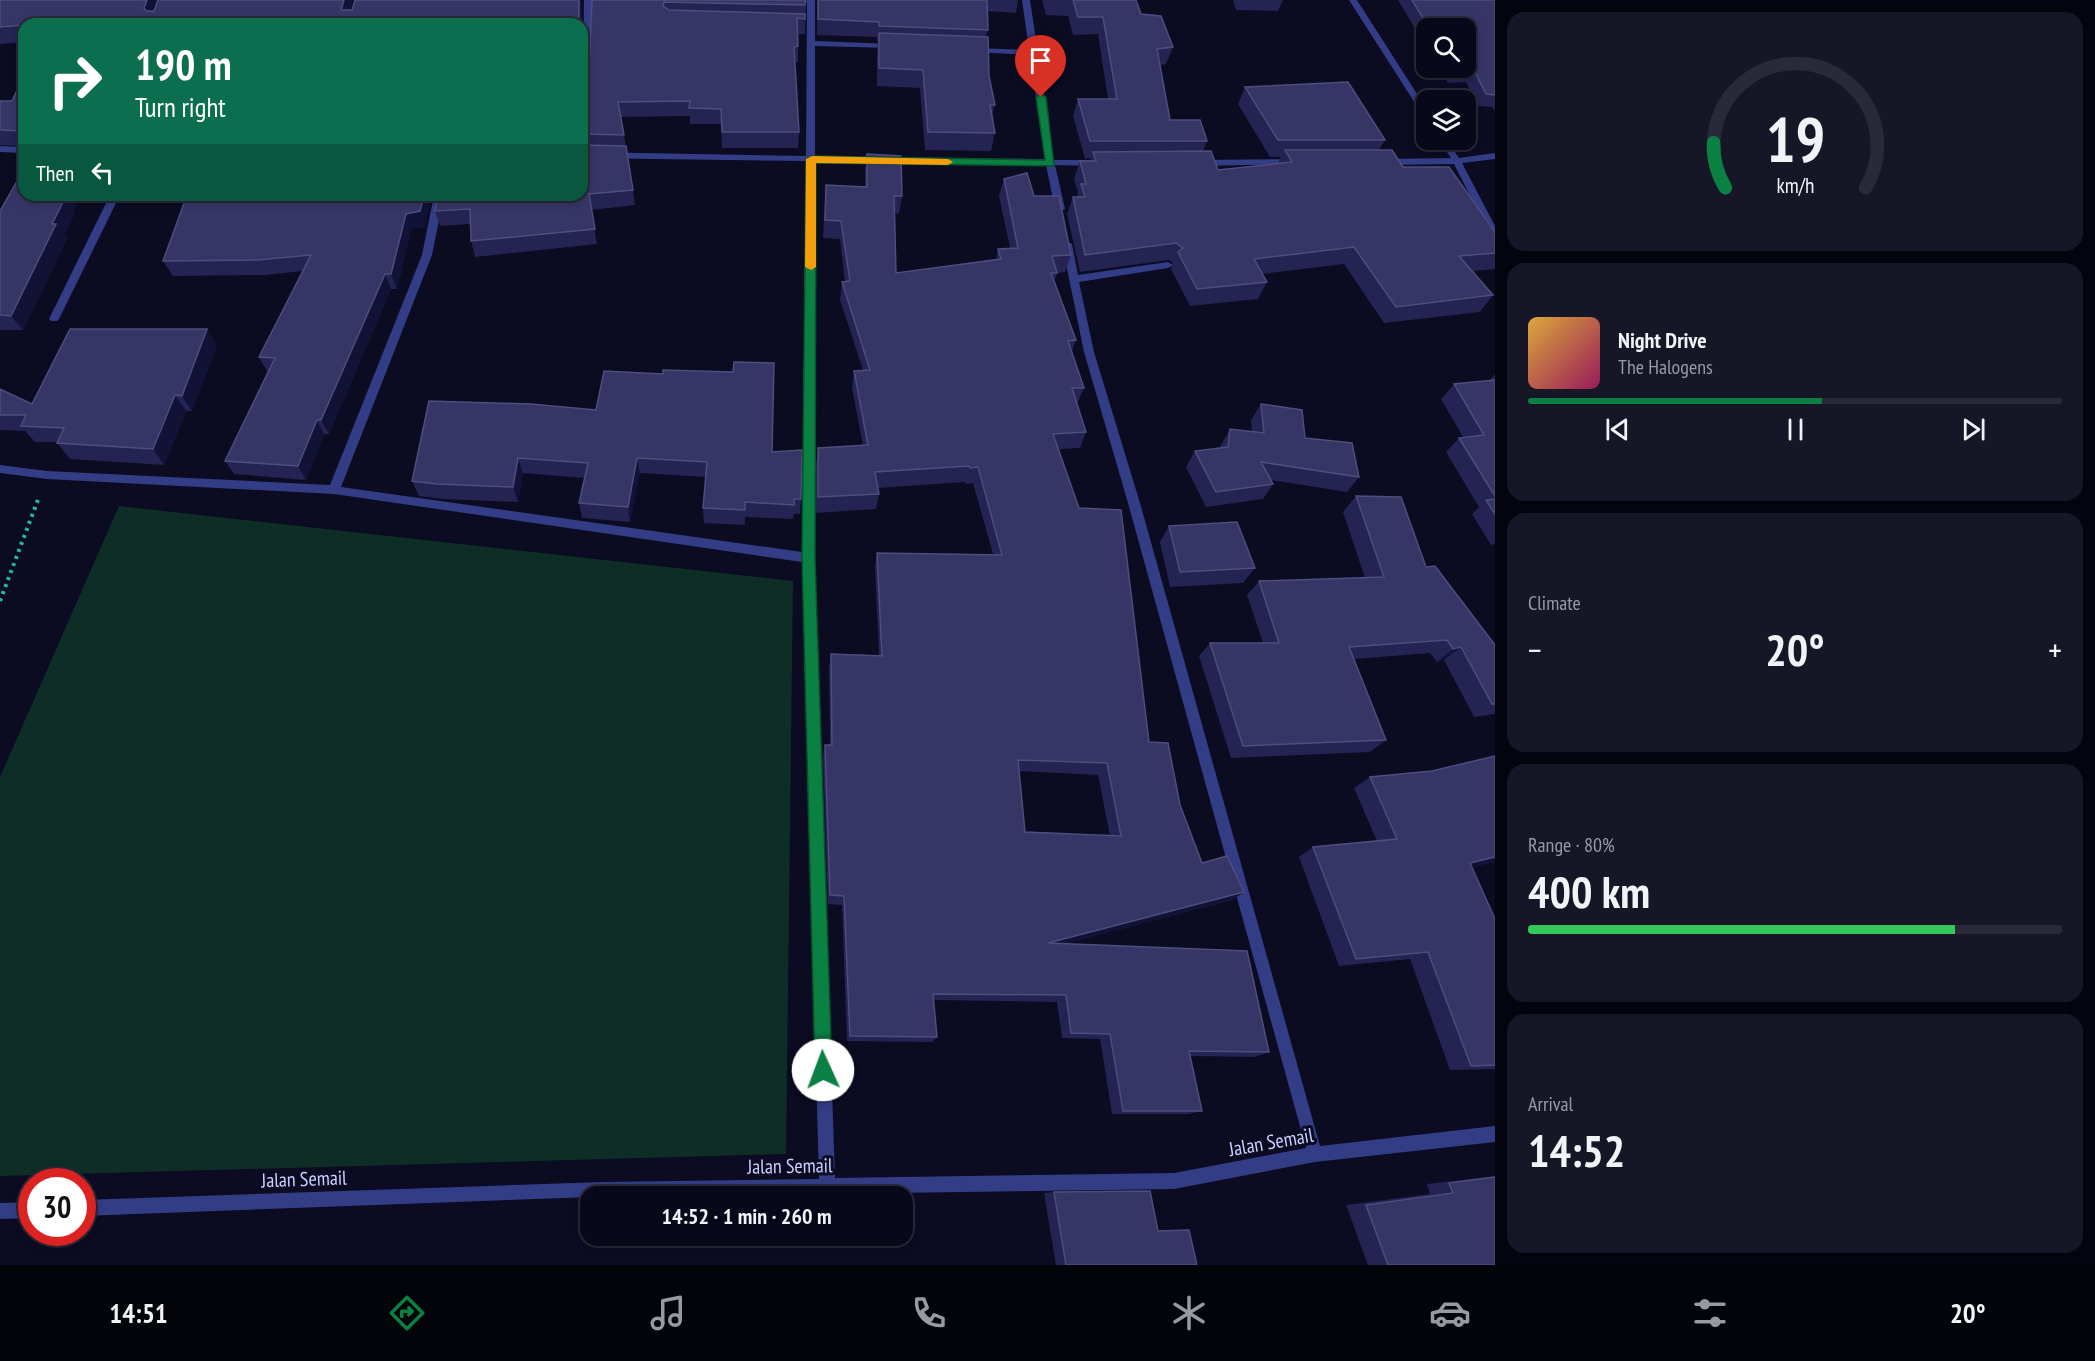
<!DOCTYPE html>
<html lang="en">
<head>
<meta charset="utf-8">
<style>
  :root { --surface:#08081a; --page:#161627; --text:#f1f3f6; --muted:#989aa2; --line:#292939; --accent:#0b8043 }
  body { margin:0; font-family:"PT Sans Narrow",sans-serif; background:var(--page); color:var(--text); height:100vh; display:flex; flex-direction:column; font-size:22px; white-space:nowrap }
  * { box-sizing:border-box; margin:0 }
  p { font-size:20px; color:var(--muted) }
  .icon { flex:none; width:33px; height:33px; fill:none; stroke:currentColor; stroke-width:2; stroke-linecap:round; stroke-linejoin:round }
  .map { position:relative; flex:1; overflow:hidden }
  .drawer { display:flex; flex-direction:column; gap:12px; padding:12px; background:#04040e; width:600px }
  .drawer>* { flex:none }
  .guide { position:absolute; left:18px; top:18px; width:570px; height:183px; border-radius:18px; box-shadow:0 3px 9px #0003,0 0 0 2px var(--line); background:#0b6e4f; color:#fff; overflow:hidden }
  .fabs { position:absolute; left:1416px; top:18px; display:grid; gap:12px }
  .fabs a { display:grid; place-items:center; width:60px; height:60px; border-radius:12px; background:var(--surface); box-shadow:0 3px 9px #0003,0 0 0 2px var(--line); font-size:30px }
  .speed { position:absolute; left:18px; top:1168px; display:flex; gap:12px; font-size:30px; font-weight:700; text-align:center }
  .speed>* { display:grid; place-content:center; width:78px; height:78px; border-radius:50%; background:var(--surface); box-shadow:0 3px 9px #0003,0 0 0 2px var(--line); line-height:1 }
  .speed .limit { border:9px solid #d22; background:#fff; color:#111 }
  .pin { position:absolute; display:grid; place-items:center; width:51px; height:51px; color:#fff; margin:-62px -26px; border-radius:50% 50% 50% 0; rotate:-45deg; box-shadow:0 0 6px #0007 }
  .pin .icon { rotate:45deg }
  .me { position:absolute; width:66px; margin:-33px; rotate:358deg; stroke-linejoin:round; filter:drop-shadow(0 0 4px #0008) }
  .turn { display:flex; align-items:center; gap:21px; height:126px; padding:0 18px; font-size:27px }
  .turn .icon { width:78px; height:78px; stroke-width:2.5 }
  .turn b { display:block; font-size:42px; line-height:51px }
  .then { display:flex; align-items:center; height:57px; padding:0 18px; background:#0003; gap:12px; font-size:22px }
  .big { font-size:45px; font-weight:600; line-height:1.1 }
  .drawer .card { flex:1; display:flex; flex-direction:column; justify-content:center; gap:9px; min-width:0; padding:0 21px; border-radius:18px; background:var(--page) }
  .drawer .dial { align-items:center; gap:0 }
  .dial svg { height:156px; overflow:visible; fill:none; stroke:var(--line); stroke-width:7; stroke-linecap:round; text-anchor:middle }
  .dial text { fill:var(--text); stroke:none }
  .song { display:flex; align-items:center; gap:18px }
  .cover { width:72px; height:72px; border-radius:9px; background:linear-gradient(135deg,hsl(40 70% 55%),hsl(330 70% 35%)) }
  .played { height:6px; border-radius:3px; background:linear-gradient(90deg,var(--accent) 55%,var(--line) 55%) }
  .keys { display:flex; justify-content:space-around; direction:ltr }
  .heat { display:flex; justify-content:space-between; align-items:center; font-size:33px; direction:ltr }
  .charge { height:9px; border-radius:4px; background:linear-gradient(90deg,#34c759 80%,var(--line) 0) }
  .trip { position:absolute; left:580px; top:1186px; width:333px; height:60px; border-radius:18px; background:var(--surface); box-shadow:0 3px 9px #0003,0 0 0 2px var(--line); font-weight:600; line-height:60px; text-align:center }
  .tab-bar { display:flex; height:96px; justify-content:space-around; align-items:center; background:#03030a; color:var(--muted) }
  .tab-bar .icon { width:42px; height:42px }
  .tab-bar .active { color:var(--accent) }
  .tab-bar b { font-size:27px; color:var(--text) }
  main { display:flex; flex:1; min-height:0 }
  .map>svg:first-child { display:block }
</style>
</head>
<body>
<main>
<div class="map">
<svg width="1495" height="1265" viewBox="0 0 1495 1265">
  <rect width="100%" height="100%" fill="#0b0b22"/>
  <!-- green -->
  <path fill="#0e2d26" d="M119,506L793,581L786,1154L0,1176V777Z"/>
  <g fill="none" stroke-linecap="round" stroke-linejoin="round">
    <!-- path -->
    <path stroke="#23bc99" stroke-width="4" stroke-dasharray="3 4.5" stroke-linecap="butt" d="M0,601L39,497"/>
    <!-- minor -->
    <path fill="#323d85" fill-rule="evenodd" d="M584,0H592L586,152L806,156L807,0H815V41L892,44L896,46L892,48L815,46V156L1045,159L1030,55L973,52L969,50L973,48L1029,50L1022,0H1030L1054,160H1095L1099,163L1095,166L1055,165L1065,209L1060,212L1055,209L1046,165L815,161L814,558L835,1178L1174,1173L1306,1148L1128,503L1084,352L1062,244L1067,241L1072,244L1078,275L1168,262L1173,265L1168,268L1079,282L1094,352L1140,503L1320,1146L1495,1126V1142L1315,1162L1174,1189L591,1197L82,1216V1200L601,1182L819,1179L802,562L334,494L47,479L0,473V465L47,471L330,485L422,255L434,195H444L432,255L341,487L802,552L806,161L582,158Z
      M1349,0H1357L1426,108V116L1422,114Z
      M1439,140H1447L1459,158L1495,153V159L1462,163L1495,226V238L1490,235L1454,164L1383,165L1379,162L1383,159L1451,158Z
      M0,146L24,147V153L0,152Z
      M1293,159L1297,162L1296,164L1200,166L1196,163L1200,160Z
      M110,195H120L59,319L57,321H51L49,319Z
      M32,1202V1218L0,1219V1203Z"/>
  </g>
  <!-- wall -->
  <path fill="#242352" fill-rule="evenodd" d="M0,0L350,10L580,0L582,15L581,24H24V42L0,44Z
    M592,0H806L805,34H798V62H794L799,132L798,148H722L721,124H690V116L621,117L633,190L635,205L591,210L597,244L475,257L471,241L470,224L440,226L435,211L588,145L586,134Z
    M817,0H1018L1016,13L987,11L988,30L986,37L989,76L995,105L992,116L995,133L991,151L925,150L920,88L877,86V51L878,41H877V37L817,35Z
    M1042,0H1136L1141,14L1173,47L1166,64L1160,65L1170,120L1207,141L1203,151L1218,170L1278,163L1281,157H1270L1238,104L1245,87L1385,140L1379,150L1495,232V269L1472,271L1493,295L1480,312L1384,323L1344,264L1262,274L1267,282L1258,299L1190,306L1171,269L1173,263L1169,260L1080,272L1067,214L1073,197H1077L1078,193L1074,179L1080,161H1090L1091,158L1085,159L1073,116L1078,99H1108L1098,34L1073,35L1068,16L1046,15Z
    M1233,0H1283L1278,11L1236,10Z
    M1398,0H1495V111L1492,107L1478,106L1466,82L1448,83L1439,68H1466V28H1426V47Z
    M24,75V146L0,145V101H12Z
    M867,154L902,196L899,214L895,213L896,273L996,259L998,249L1010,248L999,196L1004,179L1034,196L1071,255L1065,272L1057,273L1054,282L1076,340L1072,351L1084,388L1077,404L1086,432L1080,448L1059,449L1149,742L1180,805L1202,863L1244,892L1232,900L1065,944L1269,1052L1255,1057L1190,1056L1202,1111L1189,1114H1112L1100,1039L1062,1038L1057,1002L934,1000L937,1037L932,1042L847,1041L842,905L828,904L823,756L825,745H830L829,667L831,654L879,655L875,567L877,553L993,554L973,483L965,484V482L878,488L879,494L876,509L816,513V464L818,448L863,445L852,388L854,371L863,370L840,300L842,282H845L840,239L823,238L826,185L865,187V172ZM1019,771L1098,775L1110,836L1025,832Z
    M24,195H82L73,212L74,215L64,235L67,239L23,330H0V211Z
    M425,227L411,229L397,289H391L329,434H324L306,480L234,474L225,461L269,371H267L259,357L303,271L265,275L173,276L163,261Z
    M217,345L192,411H186L164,465L70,459L57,443V442H35L25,431L0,430V389L32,404Z
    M1494,375H1495V544L1491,545L1472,514L1479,507L1446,452L1459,438L1463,437L1441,399L1454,384L1489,381Z
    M429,401L772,452L801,499L800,514H794L793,519L745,517V525L704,523L703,508L706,477L640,473L630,522L582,518L579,503L584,478L523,473L518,502L443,499L419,496L412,481Z
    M1261,404L1305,438L1359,477L1347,492L1271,480L1273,484L1263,499L1206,507L1186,467L1195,451L1220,448L1221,445L1230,429L1252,432L1251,420Z
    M1356,496L1426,567L1495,645V714L1474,717L1444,660L1437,662L1430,653L1354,659L1386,740L1370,752L1231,758L1199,656L1210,643H1263L1247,595L1259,581L1365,578L1343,512Z
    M1169,526L1255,568L1243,583L1170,587L1160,542Z
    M1495,756V862L1472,867L1495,919V1069L1450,1070L1410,959L1339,966L1299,857L1313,847L1377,841L1354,788L1370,777L1432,771Z
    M1495,1176V1265H1368L1346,1205L1430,1194L1427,1184Z
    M1054,1192L1158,1230H1189L1197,1265H1056L1044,1193Z"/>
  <!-- shaded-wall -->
  <path fill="#121237" d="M147,0H160L152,23L144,8Z
    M344,0H353L347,24L341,10Z
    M580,0L582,15L581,24H579Z
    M64,195H82L73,212L74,215L64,235L67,239L23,330L11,316L52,224Z
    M424,195H432L425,227L411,229L397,289L391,274L406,214Z
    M385,274L391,289L329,434L321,420Z
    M207,329L217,345L192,411L182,396Z
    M175,395L186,411L164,465L153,449Z
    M317,420L324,434L306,480L298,466Z
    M518,458L523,473L518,502L513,487Z
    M637,458L640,473L630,522L628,507Z
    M1461,647L1444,660L1437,662L1453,649Z
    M1495,857V862L1452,873L1470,863Z
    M1244,892L1232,900L1040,951L1048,943Z"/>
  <!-- building -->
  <path fill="#363565" stroke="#4d4e7d" stroke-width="1.5" fill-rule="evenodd" d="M0,0H147L144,8L146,11H154L158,0H344L341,10H352L355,0H579V24H227L231,17L135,24H48V23L24,24V25L0,27Z
    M592,0H806L805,5L664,2L663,6L669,10L805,14V19L797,18L798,46L794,47L799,132H722L721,109L689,108L690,101L618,102L624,135L586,134Z
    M818,0H987L988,30L879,26V22L818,19Z
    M1073,0H1136L1141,14L1161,16L1173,47L1157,49L1170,120H1200L1207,141H1090L1078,99H1117L1103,17H1078Z
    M1412,0H1495V95L1486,94L1474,70H1456L1454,68H1466V28H1429Z
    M879,33L988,37L989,76L995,105H990L995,133L928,132L923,70L879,68Z
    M24,75V131L0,130V101H12Z
    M1348,82L1385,140H1278L1245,87Z
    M582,145L626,146L633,190L589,194L595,229L471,241L470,209L435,211L439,195H582Z
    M1285,150H1392L1403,167H1449L1495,232V253L1459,256L1493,295L1396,307L1354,247L1254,259L1267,282L1197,289L1178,252L1183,248L1176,243L1085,255L1073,197H1085L1081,184H1086L1080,161H1096L1093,152L1211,151L1218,170L1292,162Z
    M867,154L901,156L902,196H894L896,273L1001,259L998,249L1018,248L1004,179L1027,173L1034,196H1059L1071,255L1052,256L1057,273H1051L1076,340L1068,341L1084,388H1072L1086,432L1053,434L1079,508L1121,510L1149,742L1168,743L1180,805L1202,863L1227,856L1244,892L1048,943L1247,951L1269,1052L1189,1051L1202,1111H1123L1110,1034L1071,1033L1066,995L933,994L937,1037L850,1036L844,896L830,895L825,745H832L831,654L882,656L877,553L1002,555L978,467L970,468L969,466L875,472L879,494L818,497V448L868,445L854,371L870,370L842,282L850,281L841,221L825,220L826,185L867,187ZM1018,760L1107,763L1121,836L1025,832Z
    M24,169V195H64L61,200H64L52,224H56L11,316L0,315V211Z
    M187,195H424L420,211L406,214L391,274H385L321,420H317L298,466L225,461L275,358L259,357L311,255L257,260L163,261Z
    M70,329H207L182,396L175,395L153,449L57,443L64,428L21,426L26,415H0V389L32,404Z
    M734,362L774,363L772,452L802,450L801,499H794V505L745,502V510L703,508L707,462L637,458L628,507L579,503L588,463L518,458L513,487L437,484L412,481L429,401L531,404L596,410L604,371L663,374V370L733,372Z
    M1495,380V496L1459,438L1484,435L1454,384Z
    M1261,404L1302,410L1305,438L1352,443L1359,477L1261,462L1273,484L1216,492L1195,451L1228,447L1230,429L1264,433Z
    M1356,496L1401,497L1426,567L1435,566L1495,645V704H1492L1461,647L1453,649L1447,640L1349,647L1386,740L1243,746L1210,643H1279L1259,581L1384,577Z
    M1495,499V514L1486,500Z
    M1237,522L1255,568L1180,572L1169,526Z
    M1495,756V857L1470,863L1495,919V1065L1471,1066L1428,952L1356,959L1313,847L1397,839L1370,777L1432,771Z
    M1495,1177V1265H1388L1366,1205L1453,1193L1449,1183Z
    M1150,1191L1158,1231L1189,1230L1197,1265H1066L1054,1192Z"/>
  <!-- route -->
  <path fill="#0b8043" stroke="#07532c" stroke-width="1.5" d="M1041,94L1046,97L1054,166L816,163L815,558L832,1070L829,1076L823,1079L817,1076L815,1070L802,558L806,159L812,156L1045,160L1036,97Z"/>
  <!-- slow -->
  <path fill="#f59e0b" d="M812,156L948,159L953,162L948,165L816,163V267L811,270L805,267L806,159Z"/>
  <g text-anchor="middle" stroke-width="6" stroke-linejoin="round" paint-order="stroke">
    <!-- near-street labels -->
    <g font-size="20" fill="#cccfff" stroke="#0b0b22">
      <text transform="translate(1271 1142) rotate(-10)" y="7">Jalan Semail</text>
      <text transform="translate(790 1166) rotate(-1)" y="7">Jalan Semail</text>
      <text transform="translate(304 1179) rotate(-2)" y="7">Jalan Semail</text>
    </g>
  </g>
</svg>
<div class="fabs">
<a><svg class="icon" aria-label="search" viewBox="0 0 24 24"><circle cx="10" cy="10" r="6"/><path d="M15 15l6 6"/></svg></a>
<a><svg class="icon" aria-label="layers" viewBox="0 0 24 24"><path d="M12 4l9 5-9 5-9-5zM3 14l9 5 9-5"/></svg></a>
</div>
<div class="speed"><div class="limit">30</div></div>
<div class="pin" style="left:1041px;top:97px;background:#d93025"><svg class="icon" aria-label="arrive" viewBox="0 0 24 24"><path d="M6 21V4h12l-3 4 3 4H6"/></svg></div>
<svg class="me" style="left:823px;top:1070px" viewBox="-20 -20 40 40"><circle r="19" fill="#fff"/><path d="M0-13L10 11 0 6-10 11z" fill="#0b8043"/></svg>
<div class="trip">14:52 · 1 min · 260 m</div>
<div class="guide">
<div class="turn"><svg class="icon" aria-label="right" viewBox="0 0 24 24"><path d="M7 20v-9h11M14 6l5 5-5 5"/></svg><div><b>190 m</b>Turn right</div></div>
<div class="then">Then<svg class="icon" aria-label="left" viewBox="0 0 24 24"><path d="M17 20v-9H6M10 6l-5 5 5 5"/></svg></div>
</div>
</div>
<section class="drawer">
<div class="card dial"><svg viewBox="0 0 100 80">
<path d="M14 69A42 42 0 1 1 86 69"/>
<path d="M14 69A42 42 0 0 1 8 46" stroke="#0b8043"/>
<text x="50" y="56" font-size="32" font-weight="700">19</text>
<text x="50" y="72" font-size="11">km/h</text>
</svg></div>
<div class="card">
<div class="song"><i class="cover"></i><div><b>Night Drive</b><p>The Halogens</p></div></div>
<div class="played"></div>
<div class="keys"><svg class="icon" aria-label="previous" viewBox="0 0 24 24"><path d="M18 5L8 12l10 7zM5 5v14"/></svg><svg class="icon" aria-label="pause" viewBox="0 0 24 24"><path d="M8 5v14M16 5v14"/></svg><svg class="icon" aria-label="next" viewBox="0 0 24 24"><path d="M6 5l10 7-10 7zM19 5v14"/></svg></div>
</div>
<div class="card"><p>Climate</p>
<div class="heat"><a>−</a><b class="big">20°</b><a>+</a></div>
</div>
<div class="card"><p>Range · 80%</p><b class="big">400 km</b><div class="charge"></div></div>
<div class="card"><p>Arrival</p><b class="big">14:52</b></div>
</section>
</main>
<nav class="tab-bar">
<b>14:51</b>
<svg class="icon active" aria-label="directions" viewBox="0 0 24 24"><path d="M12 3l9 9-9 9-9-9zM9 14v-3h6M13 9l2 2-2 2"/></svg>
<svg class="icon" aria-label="music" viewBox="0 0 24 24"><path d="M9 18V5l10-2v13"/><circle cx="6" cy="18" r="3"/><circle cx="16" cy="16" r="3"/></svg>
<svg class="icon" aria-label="phone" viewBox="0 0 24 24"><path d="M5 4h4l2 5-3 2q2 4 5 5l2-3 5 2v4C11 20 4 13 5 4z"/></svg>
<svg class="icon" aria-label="climate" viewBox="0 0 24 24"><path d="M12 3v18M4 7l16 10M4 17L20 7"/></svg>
<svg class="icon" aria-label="car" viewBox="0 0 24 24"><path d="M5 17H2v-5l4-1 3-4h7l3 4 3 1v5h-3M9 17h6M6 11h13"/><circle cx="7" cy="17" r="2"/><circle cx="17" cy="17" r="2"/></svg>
<svg class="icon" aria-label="filters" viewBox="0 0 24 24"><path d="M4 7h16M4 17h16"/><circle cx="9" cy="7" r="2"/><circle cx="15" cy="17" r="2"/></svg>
<b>20°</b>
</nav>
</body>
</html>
